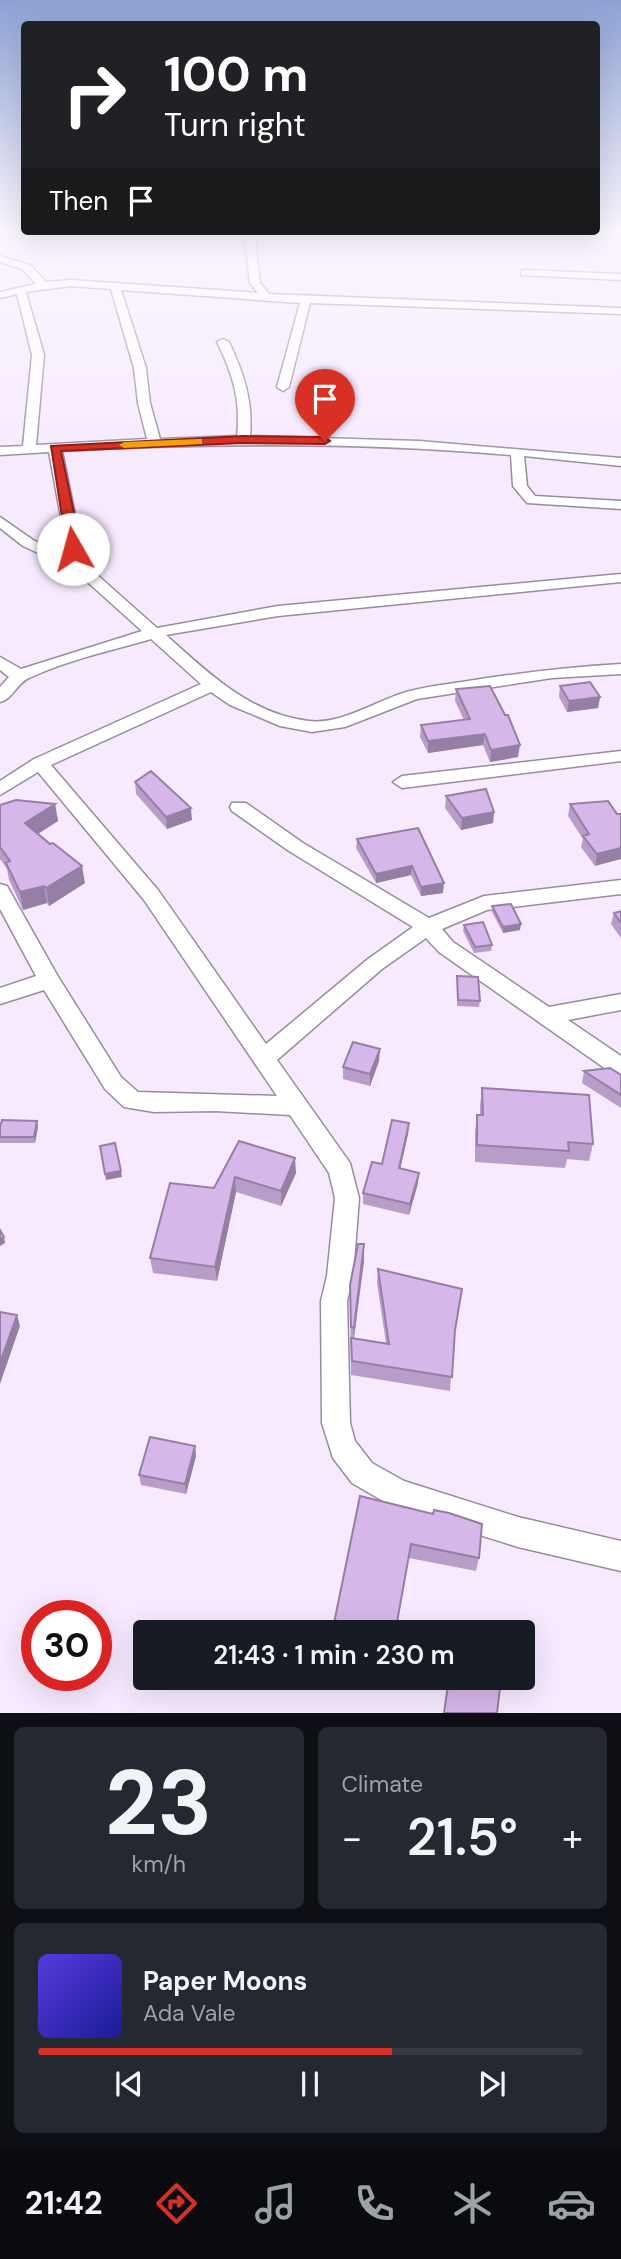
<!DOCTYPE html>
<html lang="en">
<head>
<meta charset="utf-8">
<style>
  :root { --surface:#171b24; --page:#242831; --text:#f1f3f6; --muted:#9ea1a6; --line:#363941; --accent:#d93025 }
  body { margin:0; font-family:"DM Sans",sans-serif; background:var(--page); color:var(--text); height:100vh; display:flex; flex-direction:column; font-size:26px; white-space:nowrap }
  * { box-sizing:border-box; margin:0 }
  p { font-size:23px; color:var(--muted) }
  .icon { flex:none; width:38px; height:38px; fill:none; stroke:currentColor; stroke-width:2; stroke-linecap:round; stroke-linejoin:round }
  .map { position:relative; height:1713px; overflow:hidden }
  .details { display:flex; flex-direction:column; gap:14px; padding:14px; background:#0d0f14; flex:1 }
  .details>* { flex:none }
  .hud { position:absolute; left:21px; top:21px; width:579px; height:214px; border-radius:7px; box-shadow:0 7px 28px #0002; background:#202124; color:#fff; overflow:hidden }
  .speed { position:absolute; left:21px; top:1600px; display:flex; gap:14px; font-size:35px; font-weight:700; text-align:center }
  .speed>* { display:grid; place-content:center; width:91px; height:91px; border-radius:50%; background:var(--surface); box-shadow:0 7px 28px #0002; line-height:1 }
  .speed .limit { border:10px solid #d22; background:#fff; color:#111 }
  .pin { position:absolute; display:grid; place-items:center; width:60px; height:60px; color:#fff; margin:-72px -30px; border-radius:50% 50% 50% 0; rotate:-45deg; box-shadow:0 0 7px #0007 }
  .pin .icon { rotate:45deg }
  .me { position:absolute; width:77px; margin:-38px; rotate:353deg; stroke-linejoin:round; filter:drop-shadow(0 0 5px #0008) }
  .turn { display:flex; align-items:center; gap:24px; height:147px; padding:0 28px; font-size:32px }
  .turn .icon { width:91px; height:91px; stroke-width:2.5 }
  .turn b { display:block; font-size:49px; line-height:60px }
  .then { display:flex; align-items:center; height:66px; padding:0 28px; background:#0003; gap:14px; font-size:26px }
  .big { font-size:52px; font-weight:600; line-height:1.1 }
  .details .card { flex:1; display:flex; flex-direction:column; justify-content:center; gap:10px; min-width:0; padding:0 24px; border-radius:10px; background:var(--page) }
  .details .dial { align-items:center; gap:0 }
  .dial b { font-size:91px; line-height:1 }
  .song { display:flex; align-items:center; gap:21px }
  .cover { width:84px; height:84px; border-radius:10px; background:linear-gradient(135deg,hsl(250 70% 55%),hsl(240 70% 35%)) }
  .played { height:7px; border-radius:4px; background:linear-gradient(90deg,var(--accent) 65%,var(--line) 65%) }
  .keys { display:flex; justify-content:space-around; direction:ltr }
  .heat { display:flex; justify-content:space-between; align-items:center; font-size:38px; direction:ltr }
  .details .tiles { flex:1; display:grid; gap:14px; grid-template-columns:1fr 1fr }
  .card:last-child { grid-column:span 2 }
  .trip { position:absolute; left:133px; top:1620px; width:402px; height:70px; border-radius:7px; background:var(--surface); box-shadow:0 7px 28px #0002; font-weight:600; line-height:70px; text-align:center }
  .dock { display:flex; height:112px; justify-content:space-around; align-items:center; background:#090b0e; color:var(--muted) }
  .dock .icon { width:49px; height:49px }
  .dock .on { color:var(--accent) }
  .dock b { font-size:32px; color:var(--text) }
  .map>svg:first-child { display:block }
</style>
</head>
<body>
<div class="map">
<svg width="621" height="1713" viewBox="0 0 621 1713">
  <rect width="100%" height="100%" fill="#f7eaff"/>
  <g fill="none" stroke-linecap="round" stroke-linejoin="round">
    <!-- street casing -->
    <g stroke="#988c9f" stroke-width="3">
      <path id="street" d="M244,231H254L260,283L269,294L621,308V314L310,303L289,387L283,391L277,387L300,303L121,290L146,368L150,403L160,439L237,436C241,401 233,374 217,342L223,339L229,342C244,374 253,400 250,436L419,441L621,458V466L524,456L527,486L535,496L621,501V509L527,503L513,486L511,455C360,442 212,443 62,451L85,564L157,628L278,606L621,574V582L278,616L166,635C207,672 251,715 309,721C343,725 378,699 410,691C429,686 449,684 468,681C519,673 569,667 621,664V674L552,678L417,699L345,727L312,732L280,726L230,705L211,692L51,765L158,890L266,1044L368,959L413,927L289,851L232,811L230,807L232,803H246L303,843L429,918L484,896L621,880V894L487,910L442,929L453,942L549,1007L621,994V1010L568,1020L621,1056V1077L613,1074L439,952L426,938L382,969L277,1060L350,1163L359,1198L353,1276L347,1301L350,1423L355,1441L372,1463L404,1481L518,1517L621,1541V1571L518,1547L397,1509L352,1483L333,1458L322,1423L321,1301L327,1276L335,1198L329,1173L290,1115L215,1111L154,1112L124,1107L105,1089L44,990L0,1004V988L36,976L0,909V884L7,886L57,975L121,1077L138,1092L277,1096L144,900L38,772L0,795V781L34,759L201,684L151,639C110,651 67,660 29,678C17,683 13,699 0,702V687L9,677L0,670V657L21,669L142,631L73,569L23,546L0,528V517L33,540L68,556L49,452L0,455V447L23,446L32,355L17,294L0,298V292L36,284L22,269L0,262V256L30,265L46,282L71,280L258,293L250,283ZM71,286L111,289L134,368L138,403L147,439L36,445L44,355L26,292Z
        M525,270L621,274V280L521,275V271Z
        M621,751V761L402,788L393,782L402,776Z"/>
    </g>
    <!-- street -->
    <use href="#street" fill="#fff" fill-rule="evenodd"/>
  </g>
  <!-- wall -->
  <path fill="#b99dc9" d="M560,686L600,697L598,708L567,712L559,697Z
    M456,689L518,757L490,762L483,745L428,753L420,737L421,725L464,720L455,701Z
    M135,782L192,820L167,829L136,794Z
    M446,796L494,812L493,823L461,830L445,808Z
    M608,801L595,866L581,847L583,839L568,816L570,804Z
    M55,804L58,821L38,834L85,883L49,906L47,903L23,910L9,880L7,869L0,859V805Z
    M418,828L443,893L421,896L411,875L376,883L356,848L357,839Z
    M492,906L520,930L503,933L492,912Z
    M621,911V938L611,924L614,913Z
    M464,925L492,945L491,951L474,953L463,931Z
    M457,976L480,1001L479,1007L457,1006Z
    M379,1061L370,1086L343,1079V1067Z
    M584,1071L621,1075V1108L582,1083Z
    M482,1088L593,1144L589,1161L567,1159L565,1168L475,1162V1132L477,1115H480V1106Z
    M37,1121L38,1127L35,1143H0V1127Z
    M409,1123L408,1134L400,1169L418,1183L409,1215L363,1204V1193Z
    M239,1141L296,1173L281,1206L236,1192L217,1281L153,1273L150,1258L214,1188Z
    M364,1261L354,1339L386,1343L377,1283L378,1269L454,1334L450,1391L351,1375L350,1285Z
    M195,1446L196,1456L186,1494L141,1485L139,1475Z
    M433,1514L479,1558L476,1571L409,1558L332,1633Z"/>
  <!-- shaded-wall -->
  <path fill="#967fa4" d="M600,697L598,708L567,712L569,701Z
    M485,734L483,745L428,753V741Z
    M520,745L518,757L490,762L491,750Z
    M55,804L58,821L28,840L25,823Z
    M191,808L192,820L167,829L166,817Z
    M494,812L493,823L461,830L462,818Z
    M621,848V859L595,866L597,854Z
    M82,866L85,883L49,906L46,888Z
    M412,866L411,875L376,883V874Z
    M444,883L443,893L421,896V887Z
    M44,886L47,903L23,910L20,892Z
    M521,924L520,930L503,933V927Z
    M380,1049L379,1061L370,1086V1074Z
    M37,1121L38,1127L35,1143L34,1137Z
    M409,1123L408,1134L398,1179L399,1168Z
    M295,1158L296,1173L281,1206V1191Z
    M121,1171L122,1177L106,1180L105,1174Z
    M419,1173L418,1183L409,1215L410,1204Z
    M235,1177L236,1192L217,1281L215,1267Z
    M4,1237L5,1243L0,1246V1239Z
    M364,1244V1261L353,1343L354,1328Z
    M17,1315L20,1326L0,1384V1363Z
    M195,1446L196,1456L186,1494L185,1484Z
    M411,1544L396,1633H395Z"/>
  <!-- building -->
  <path fill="#d7b6ea" stroke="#967fa4" stroke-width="2" d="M590,682L600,697L569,701L560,686Z
    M490,686L505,715H508L520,745L491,750L485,734L428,741L421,725L470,719L456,689Z
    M151,771L191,808L166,817L135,782Z
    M486,789L494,812L462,818L446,796Z
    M16,800L55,804L25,823L50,844L53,843L82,866L46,888L44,886L20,892L6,863L10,861L0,847V805Z
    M608,801L617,814H621V848L597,854L583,836L589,834L570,804Z
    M418,828L444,883L421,887L412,866L376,874L357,839Z
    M511,904L521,924L503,927L492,906Z
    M621,911V923L614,913Z
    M483,922L492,945L475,947L464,925Z
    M457,976L478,977L480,1001L458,1000Z
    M353,1042L380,1049L370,1074L343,1067Z
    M610,1068L621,1075V1095L584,1071Z
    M482,1088L589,1095L593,1144L568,1142L569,1151L477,1145V1115H483Z
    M2,1120L37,1121L34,1137H0V1127Z
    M392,1120L409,1123L399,1168L419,1173L410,1204L363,1193L372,1162L382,1164Z
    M239,1141L295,1158L281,1191L235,1177L215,1267L150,1258L170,1183L214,1188Z
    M115,1143L121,1171L105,1174L100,1146Z
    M0,1230L4,1237L0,1239Z
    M358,1244H364L354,1328L351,1327L350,1285Z
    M378,1269L462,1289L455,1330L452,1377L352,1361L351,1338L389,1344Z
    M0,1312L17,1315L0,1363Z
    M150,1437L195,1446L185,1484L139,1475Z
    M360,1496L433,1514L434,1510L449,1513L482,1524L479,1558L411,1544L395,1633H332Z
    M449,1678H461L500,1688L497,1713H444Z"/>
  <!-- sky -->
  <linearGradient id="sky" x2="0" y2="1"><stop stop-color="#8da1d4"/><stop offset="0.49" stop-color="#fbf6ff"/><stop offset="1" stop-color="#fbf6ff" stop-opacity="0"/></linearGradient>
  <rect width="621" height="468" fill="url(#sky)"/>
  <!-- route -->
  <path fill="#d93025" stroke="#8d1f18" stroke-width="2" d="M243,436L325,437L330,441L325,444L243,443L61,451L77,527L79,549L73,552L67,549L51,446Z"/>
  <!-- slow -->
  <path fill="#f59e0b" d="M198,439H202V444L124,448L119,445L124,442Z"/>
</svg>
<div class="speed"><div class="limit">30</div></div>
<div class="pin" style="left:325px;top:441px;background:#d93025"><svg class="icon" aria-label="arrive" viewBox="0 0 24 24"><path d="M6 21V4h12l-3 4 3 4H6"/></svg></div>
<svg class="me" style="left:73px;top:549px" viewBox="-20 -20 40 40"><circle r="19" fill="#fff"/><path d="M0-13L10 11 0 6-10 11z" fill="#d93025"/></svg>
<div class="trip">21:43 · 1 min · 230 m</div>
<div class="hud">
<div class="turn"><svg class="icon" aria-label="right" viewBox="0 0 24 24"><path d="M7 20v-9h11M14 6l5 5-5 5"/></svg><div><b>100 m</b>Turn right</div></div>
<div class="then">Then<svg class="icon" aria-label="arrive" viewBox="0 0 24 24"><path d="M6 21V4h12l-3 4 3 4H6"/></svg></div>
</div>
</div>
<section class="details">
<div class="tiles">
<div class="card dial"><b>23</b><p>km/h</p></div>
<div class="card"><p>Climate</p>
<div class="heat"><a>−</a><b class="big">21.5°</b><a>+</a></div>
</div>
<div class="card">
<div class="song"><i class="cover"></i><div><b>Paper Moons</b><p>Ada Vale</p></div></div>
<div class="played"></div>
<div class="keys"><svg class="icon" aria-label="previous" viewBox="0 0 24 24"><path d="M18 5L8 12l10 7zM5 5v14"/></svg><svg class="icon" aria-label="pause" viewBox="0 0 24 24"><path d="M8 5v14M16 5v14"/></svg><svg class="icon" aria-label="next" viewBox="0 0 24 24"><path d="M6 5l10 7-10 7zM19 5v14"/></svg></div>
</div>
</div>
</section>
<nav class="dock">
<b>21:42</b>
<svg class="icon on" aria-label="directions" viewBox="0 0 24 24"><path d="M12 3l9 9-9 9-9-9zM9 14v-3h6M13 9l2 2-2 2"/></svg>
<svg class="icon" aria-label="music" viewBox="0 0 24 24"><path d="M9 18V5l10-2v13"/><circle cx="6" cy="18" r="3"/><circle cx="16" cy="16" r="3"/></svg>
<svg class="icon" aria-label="phone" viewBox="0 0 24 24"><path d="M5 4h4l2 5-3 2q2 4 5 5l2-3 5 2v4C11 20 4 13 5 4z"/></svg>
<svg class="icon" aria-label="climate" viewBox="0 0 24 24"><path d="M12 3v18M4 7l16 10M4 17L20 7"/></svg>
<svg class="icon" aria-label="car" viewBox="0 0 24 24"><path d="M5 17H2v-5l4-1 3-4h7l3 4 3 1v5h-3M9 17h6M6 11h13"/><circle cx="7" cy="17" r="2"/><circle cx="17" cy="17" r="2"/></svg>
</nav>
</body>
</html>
